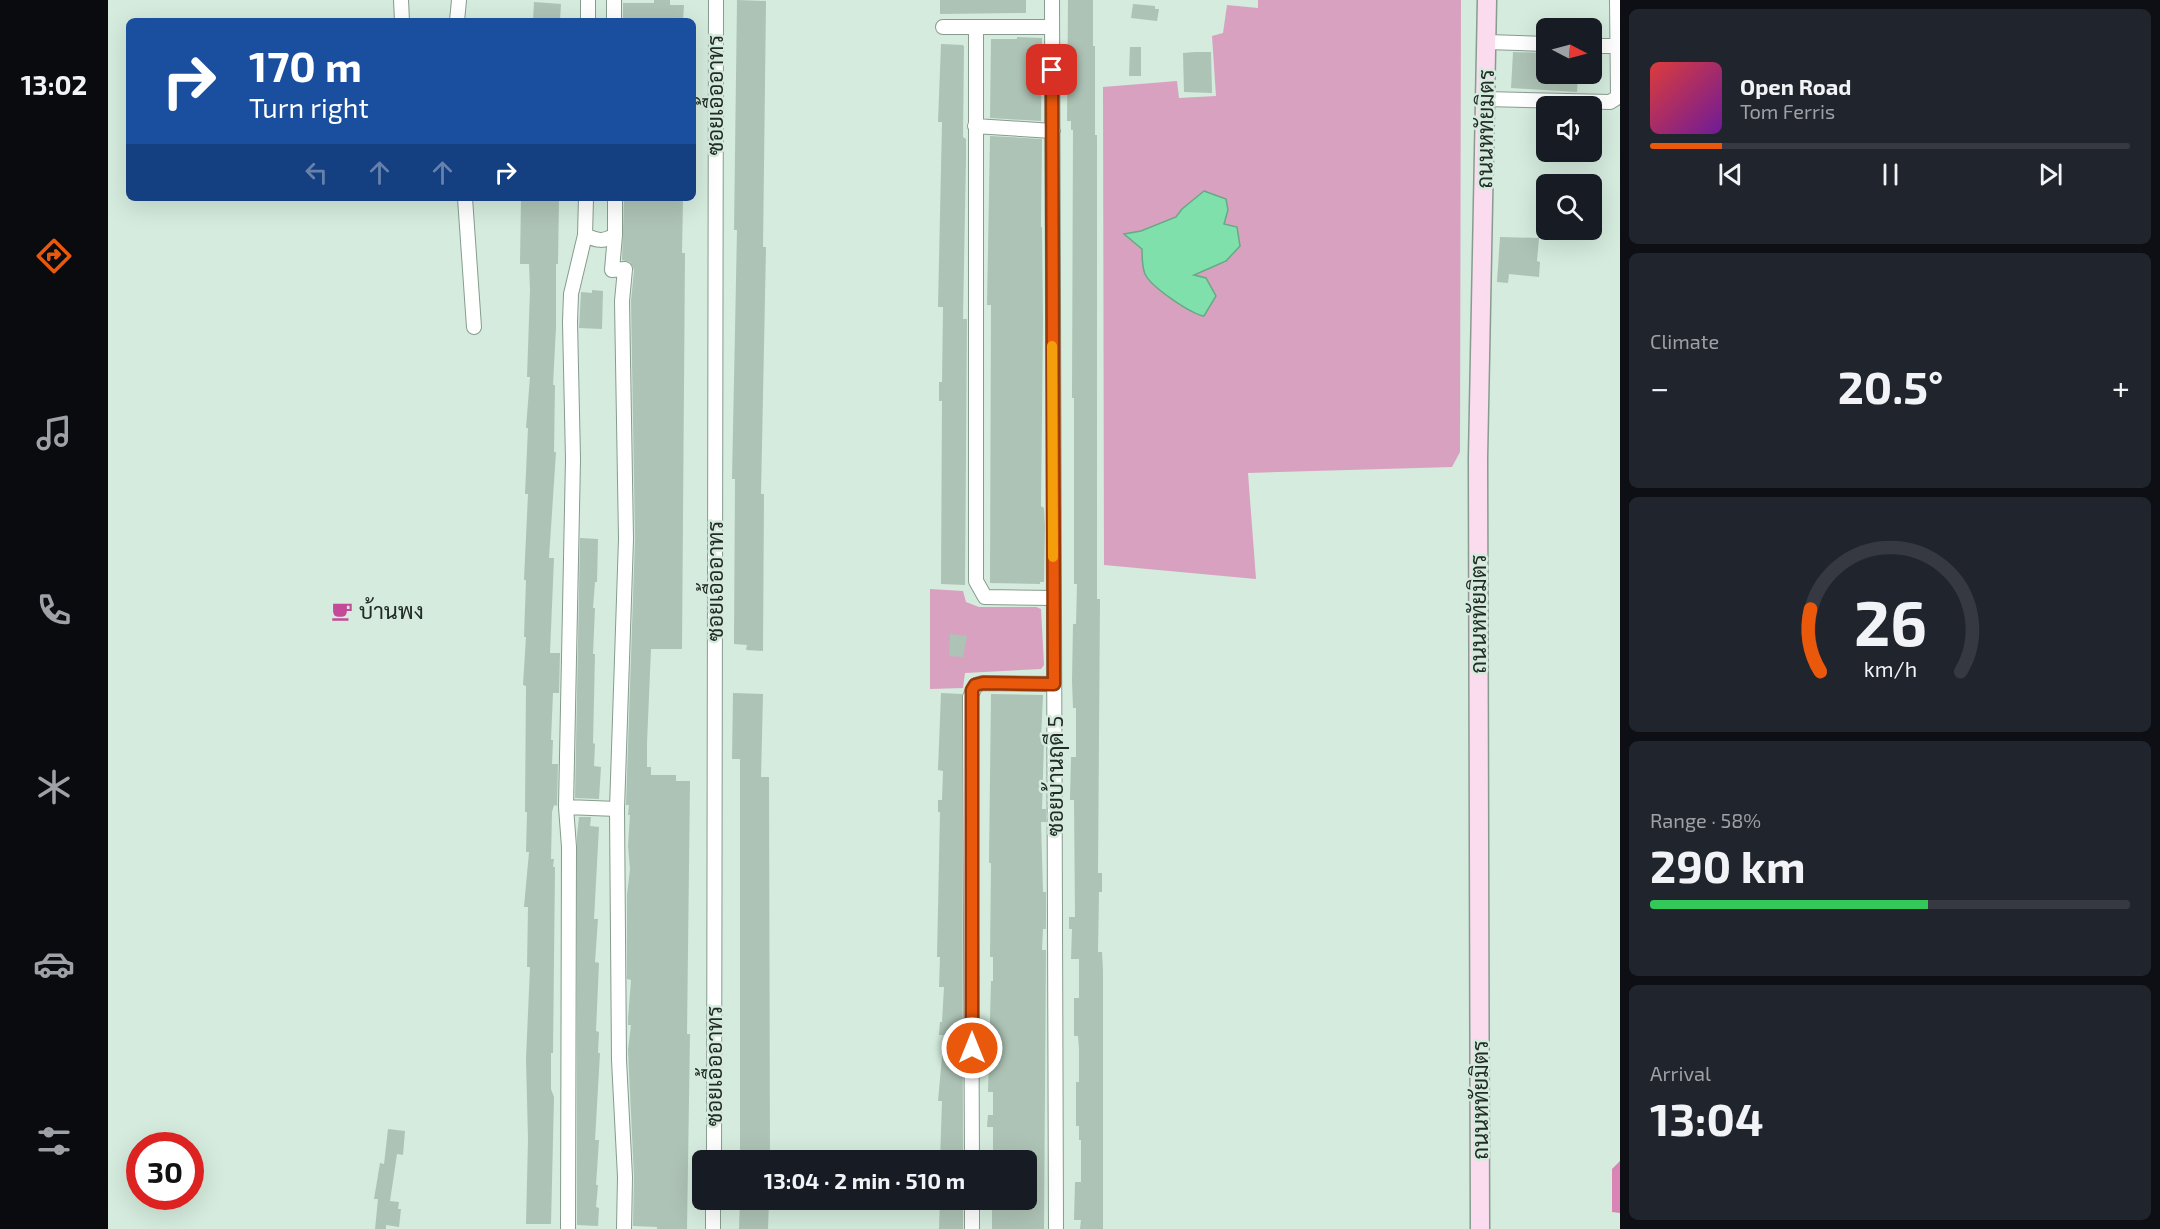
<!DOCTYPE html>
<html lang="en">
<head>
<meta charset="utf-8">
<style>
  :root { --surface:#171b24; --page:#20242c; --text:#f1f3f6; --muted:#9ea1a6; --line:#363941; --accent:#ea580c }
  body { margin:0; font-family:"Exo 2",Sarabun,sans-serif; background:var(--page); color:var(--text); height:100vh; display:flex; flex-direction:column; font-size:22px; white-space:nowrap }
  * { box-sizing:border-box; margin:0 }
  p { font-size:20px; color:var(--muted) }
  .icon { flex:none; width:33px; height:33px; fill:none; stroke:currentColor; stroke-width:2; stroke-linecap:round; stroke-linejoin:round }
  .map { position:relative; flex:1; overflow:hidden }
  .side { display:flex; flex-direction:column; gap:9px; padding:9px; background:#0d0f14; width:540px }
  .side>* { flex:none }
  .top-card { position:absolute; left:18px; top:18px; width:570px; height:183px; border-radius:9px; box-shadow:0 6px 24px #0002; background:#1a4fa0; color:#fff; overflow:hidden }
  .needle { width:39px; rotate:96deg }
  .fabs { position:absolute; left:1428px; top:18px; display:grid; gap:12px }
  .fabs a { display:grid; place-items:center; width:66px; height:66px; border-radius:9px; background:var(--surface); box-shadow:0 6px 24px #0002; font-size:30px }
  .speed { position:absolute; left:18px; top:1132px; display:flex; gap:12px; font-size:30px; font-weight:700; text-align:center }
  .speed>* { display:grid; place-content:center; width:78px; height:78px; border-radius:50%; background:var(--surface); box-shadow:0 6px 24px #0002; line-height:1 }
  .speed .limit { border:9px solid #d22; background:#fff; color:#111 }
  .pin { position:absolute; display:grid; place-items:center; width:51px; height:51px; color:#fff; margin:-26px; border-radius:12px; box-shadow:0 3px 9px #0006 }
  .me { position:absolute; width:66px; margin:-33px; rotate:0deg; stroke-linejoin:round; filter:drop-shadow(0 0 4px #0008) }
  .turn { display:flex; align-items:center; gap:21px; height:126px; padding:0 24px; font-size:27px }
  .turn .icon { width:78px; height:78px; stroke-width:2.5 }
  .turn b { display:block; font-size:42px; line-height:51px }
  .lanes { display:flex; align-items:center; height:57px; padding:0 24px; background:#0003; justify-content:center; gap:30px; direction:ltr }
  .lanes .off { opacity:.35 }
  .big { font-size:45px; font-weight:700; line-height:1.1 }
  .side .card { flex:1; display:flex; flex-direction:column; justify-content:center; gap:9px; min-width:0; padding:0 21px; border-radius:9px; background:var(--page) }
  .side .dial { align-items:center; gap:0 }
  .dial svg { height:156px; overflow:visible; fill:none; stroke:var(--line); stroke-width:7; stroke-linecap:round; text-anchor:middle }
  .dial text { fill:var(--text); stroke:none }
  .song { display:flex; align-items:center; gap:18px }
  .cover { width:72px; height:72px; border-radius:9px; background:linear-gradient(135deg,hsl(0 70% 55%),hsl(280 70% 35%)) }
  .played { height:6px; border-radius:3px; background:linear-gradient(90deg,var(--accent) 15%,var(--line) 15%) }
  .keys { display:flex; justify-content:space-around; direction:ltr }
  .heat { display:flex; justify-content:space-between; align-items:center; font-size:33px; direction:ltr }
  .charge { height:9px; border-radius:4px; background:linear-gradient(90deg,#34c759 58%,var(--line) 0) }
  .trip { position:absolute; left:584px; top:1150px; width:345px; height:60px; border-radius:9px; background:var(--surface); box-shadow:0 6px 24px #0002; font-weight:700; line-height:60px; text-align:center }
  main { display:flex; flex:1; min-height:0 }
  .menu { display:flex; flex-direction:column; width:108px; justify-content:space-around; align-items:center; background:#090b0e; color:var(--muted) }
  .menu .icon { width:42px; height:42px }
  .menu .active { color:var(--accent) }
  .menu b { font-size:27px; color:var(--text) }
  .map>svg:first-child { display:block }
</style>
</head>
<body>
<main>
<nav class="menu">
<b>13:02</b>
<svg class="icon active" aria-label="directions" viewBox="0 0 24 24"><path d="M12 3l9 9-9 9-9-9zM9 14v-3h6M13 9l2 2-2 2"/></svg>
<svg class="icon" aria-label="music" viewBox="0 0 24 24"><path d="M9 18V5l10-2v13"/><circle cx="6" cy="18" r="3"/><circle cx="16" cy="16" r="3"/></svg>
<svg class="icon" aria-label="phone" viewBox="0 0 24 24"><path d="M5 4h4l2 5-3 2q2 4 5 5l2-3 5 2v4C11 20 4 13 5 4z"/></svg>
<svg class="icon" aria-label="climate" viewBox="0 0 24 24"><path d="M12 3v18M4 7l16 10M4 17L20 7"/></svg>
<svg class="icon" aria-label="car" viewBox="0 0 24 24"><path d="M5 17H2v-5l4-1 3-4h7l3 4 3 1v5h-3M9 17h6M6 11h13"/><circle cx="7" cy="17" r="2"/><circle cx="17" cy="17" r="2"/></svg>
<svg class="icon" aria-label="filters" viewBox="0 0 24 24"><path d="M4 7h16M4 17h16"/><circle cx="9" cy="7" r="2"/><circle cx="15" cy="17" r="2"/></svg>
</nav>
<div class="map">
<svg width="1512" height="1229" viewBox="0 0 1512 1229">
  <rect width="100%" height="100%" fill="#d4ebdd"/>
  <!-- green -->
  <path fill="#d8a1c0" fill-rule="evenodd" d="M1150,0H1353L1352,452L1344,467L1140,473L1148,579L996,565L995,87L1069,81L1071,98L1108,96L1104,36L1115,33L1119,5L1150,8ZM1096,191L1120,210L1115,224L1118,262L1085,275L1067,300C1040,283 1037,281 1034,249L1017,234L1033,231L1068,217L1074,209Z
    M822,589L855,591L858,602L871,607H928L933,609L936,665L933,669L857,673L855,688L822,689Z"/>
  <!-- forest -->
  <path fill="#d885b6" d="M1512,1161V1213L1504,1212V1169Z"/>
  <!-- water -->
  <path fill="#80e0ac" stroke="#64aa84" stroke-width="1.5" d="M1096,191L1118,199L1120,210L1116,224L1129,227L1132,246L1118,261L1086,275L1098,278L1108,296L1096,316C1083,314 1043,287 1037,274C1034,267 1034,257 1034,249L1016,234L1033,231L1068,217L1074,209Z"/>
  <!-- building -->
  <path fill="#adc3b5" d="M546,0H562V5H576L575,21H515V3H546Z
    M629,0L658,1L655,247H658L653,494H656L655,651L638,650L639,645L626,644L627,479H624L629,230H626Z
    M832,0H918V13L832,14Z
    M960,0H985V46H987V135H989V599H992L990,873H994V892H991L990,952H994L995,971V1229H972L973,1220H966L967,1182H973V1140H971V1126H968V1082H971V1049L970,1036H966V998H971V959H963L964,929H961V917H967L966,800H962L963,757H968V708H965L964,681L965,624H968L969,584H966V398H964L965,130H963V121H959Z
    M426,2L453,4L452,21H425Z
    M1025,4L1047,6V9H1051L1049,21L1023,18Z
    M909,37L934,38L933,121L882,118L883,39H909Z
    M833,44L855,45L856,47L855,137L858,139V157L855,319H859L857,585L833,584L834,401H831V382H834L835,307H830L834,122H830Z
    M1022,47H1033V76H1021Z
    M1087,52H1103L1104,93L1076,92L1075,53Z
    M1405,52L1438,53V74H1470L1469,92L1403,88Z
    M882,136L934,139L933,227H934L935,320L933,506L936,508L937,526L936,582H932V584L882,583L883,305H879Z
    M413,198H451L450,264H448V327L445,385H447L446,452H448L441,558H446L442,653H452L451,693H445L443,740H445L444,764H450L449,806L446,805L444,812L443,859H446L445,867H447L445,1053H443V1089L446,1097L443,1224H418L420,1139L418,1059L422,967H419L420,907H416L421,852H418L419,812H417L418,686L415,685L418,637H416L418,580H416L420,494H417L420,428H418L422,377H419L422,290L421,264H412Z
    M516,198H575L574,253H577L574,649H543L539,743V767H543V775H568V781H582L579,1034H582L579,1229H549V1227L525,1226L526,1177L520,1050L523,1025H520V1019L523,980L519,979V895L522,869L520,846L522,815H520L521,805H518L527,539L523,301L526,270L522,262L514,260Z
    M1392,237L1431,238L1429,261L1432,262L1431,277L1401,274L1400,283L1389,282Z
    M484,290L495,291L494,329L471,328L473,292L484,293Z
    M472,538L490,539L489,582H487L485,608H487L485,654H487L485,743L487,744L486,766L493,767L491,799L467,798Z
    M842,634L859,636L855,657L841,656Z
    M625,693L655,694L653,777H661L662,1161H632V759H624Z
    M833,693L854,694L855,1161H832L834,1101H830L836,1035H831L832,1022H834L836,987H831L832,957H829L832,812H830V800H834L835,771L830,770Z
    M883,694L935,695L933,740H936L934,809H938V822H933L935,892H938V929H935L934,950H938L936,1229H884V1200H918V1161H885V1127H879L880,1115H885V1092H880L883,981H885V957H882L883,863H881Z
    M471,817H483L482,826L491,827L486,919H490L487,962L491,963L488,1031L491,1032L490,1053H492L487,1140H491L488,1185H490L488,1207L491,1208L490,1226L469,1225V835Z
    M280,1129L297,1131L295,1155L289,1154L282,1201L291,1202L290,1209H293L291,1227L278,1225V1229H267L270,1199H266L272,1163L276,1164Z
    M632,1200H661L660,1229H631Z
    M832,1200H855V1229H831Z"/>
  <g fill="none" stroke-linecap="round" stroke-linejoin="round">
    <!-- street casing -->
    <g stroke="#879c8f" stroke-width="16">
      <path id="street" d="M293,0L294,21
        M944,0L948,1229
        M349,21L351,0
        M480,21V0
        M506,21V0
        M835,27H944
        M868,27V581L877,597L946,598
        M1379,42L1438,44
        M1484,46H1510
        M1377,99L1502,102L1510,97L1509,0
        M867,126L945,131
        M357,198L366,327
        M507,198V235L504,270L517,269L514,301L518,539L509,809L511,1060L517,1177L516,1229
        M477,235C489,241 496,242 507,235
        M458,807L509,809
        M606,1161L608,0
        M864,1161L862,697L868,685L875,683L946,684
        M460,1229L461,847L458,807L465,459L462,322L463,294L477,235L478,198
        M605,1229V1200
        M864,1229V1200"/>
    </g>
    <!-- secondary casing -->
    <g stroke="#879c8f" stroke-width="21">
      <path id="secondary" d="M1372,1229L1370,458L1379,0"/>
    </g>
    <!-- street -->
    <use href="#street" stroke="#fff" stroke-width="14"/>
    <!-- secondary -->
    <use href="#secondary" stroke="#fadcee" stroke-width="18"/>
  </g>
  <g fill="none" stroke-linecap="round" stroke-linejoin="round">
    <!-- route casing -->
    <g stroke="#983908" stroke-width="15">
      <path id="route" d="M864,1048V690L867,685L875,683L946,684L944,70"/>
    </g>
    <!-- route -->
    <use href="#route" stroke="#ea580c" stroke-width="10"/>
    <!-- slow -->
    <path stroke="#f59e0b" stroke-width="10" d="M944,346L945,557"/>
  </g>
  <!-- icons -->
  <defs>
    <g id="cafe-bare" transform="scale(1.62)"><path d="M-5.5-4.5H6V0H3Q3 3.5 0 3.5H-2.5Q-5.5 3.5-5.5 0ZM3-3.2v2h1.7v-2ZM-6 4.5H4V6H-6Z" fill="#c44999" stroke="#d4ebdd" stroke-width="2.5" paint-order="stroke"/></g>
  </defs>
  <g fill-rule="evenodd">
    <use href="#cafe-bare" x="234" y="611"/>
  </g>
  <g text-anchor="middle" stroke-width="5" stroke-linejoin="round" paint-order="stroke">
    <!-- street labels -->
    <g font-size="22" fill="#232b26" stroke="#d4ebdd">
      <text transform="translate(607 95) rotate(-90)" y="8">ซอยเอื้ออาทร</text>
      <text transform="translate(1377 129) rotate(-89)" y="8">ถนนหทัยมิตร</text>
      <text transform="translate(607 581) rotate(-90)" y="8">ซอยเอื้ออาทร</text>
      <text transform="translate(1370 614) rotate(-90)" y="8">ถนนหทัยมิตร</text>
      <text transform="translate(947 776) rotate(-90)" y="8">ซอยบ้านฤดี 5</text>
      <text transform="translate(606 1066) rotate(-90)" y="8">ซอยเอื้ออาทร</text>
      <text transform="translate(1372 1100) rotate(-90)" y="8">ถนนหทัยมิตร</text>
    </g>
    <!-- poi labels -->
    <g font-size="22" fill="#232b26" stroke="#d4ebdd" text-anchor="start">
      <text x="251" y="619">บ้านพง</text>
    </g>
  </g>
</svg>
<div class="fabs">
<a><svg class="needle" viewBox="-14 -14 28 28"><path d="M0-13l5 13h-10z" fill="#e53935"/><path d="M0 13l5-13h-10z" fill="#9ea1a6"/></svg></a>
<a><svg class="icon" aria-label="sound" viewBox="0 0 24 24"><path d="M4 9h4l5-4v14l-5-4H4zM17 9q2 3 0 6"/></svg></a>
<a><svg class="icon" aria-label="search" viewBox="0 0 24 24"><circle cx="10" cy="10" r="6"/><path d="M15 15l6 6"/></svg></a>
</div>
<div class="speed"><div class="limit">30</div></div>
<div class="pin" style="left:944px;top:70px;background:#d93025"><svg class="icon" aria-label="arrive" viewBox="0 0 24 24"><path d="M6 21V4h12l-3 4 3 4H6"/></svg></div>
<svg class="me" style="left:864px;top:1048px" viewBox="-20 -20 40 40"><circle r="17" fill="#ea580c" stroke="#fff" stroke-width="3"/><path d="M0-11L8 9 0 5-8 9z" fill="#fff"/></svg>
<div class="trip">13:04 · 2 min · 510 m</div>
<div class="top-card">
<div class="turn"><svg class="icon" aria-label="right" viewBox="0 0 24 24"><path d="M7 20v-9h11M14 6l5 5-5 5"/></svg><div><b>170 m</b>Turn right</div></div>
<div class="lanes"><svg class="icon off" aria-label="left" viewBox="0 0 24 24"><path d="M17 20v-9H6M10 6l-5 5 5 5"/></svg><svg class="icon off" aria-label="ahead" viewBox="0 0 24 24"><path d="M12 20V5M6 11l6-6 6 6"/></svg><svg class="icon off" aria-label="ahead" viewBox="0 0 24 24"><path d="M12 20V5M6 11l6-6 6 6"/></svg><svg class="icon" aria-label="right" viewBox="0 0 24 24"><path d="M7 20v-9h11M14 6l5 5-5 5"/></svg></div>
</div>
</div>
<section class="side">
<div class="card">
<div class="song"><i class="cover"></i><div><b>Open Road</b><p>Tom Ferris</p></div></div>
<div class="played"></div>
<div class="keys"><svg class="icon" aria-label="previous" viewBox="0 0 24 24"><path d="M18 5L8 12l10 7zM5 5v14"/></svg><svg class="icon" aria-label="pause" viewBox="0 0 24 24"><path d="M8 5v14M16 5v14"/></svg><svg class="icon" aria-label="next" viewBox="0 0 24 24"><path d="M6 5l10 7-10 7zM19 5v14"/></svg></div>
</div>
<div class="card"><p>Climate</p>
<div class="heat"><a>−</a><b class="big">20.5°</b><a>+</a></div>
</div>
<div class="card dial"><svg viewBox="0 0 100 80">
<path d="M14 69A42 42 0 1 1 86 69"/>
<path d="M14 69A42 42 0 0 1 9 37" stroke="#ea580c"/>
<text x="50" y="56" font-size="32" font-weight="700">26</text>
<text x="50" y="72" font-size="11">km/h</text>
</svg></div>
<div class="card"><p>Range · 58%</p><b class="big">290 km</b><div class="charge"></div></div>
<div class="card"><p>Arrival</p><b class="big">13:04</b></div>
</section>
</main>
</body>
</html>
